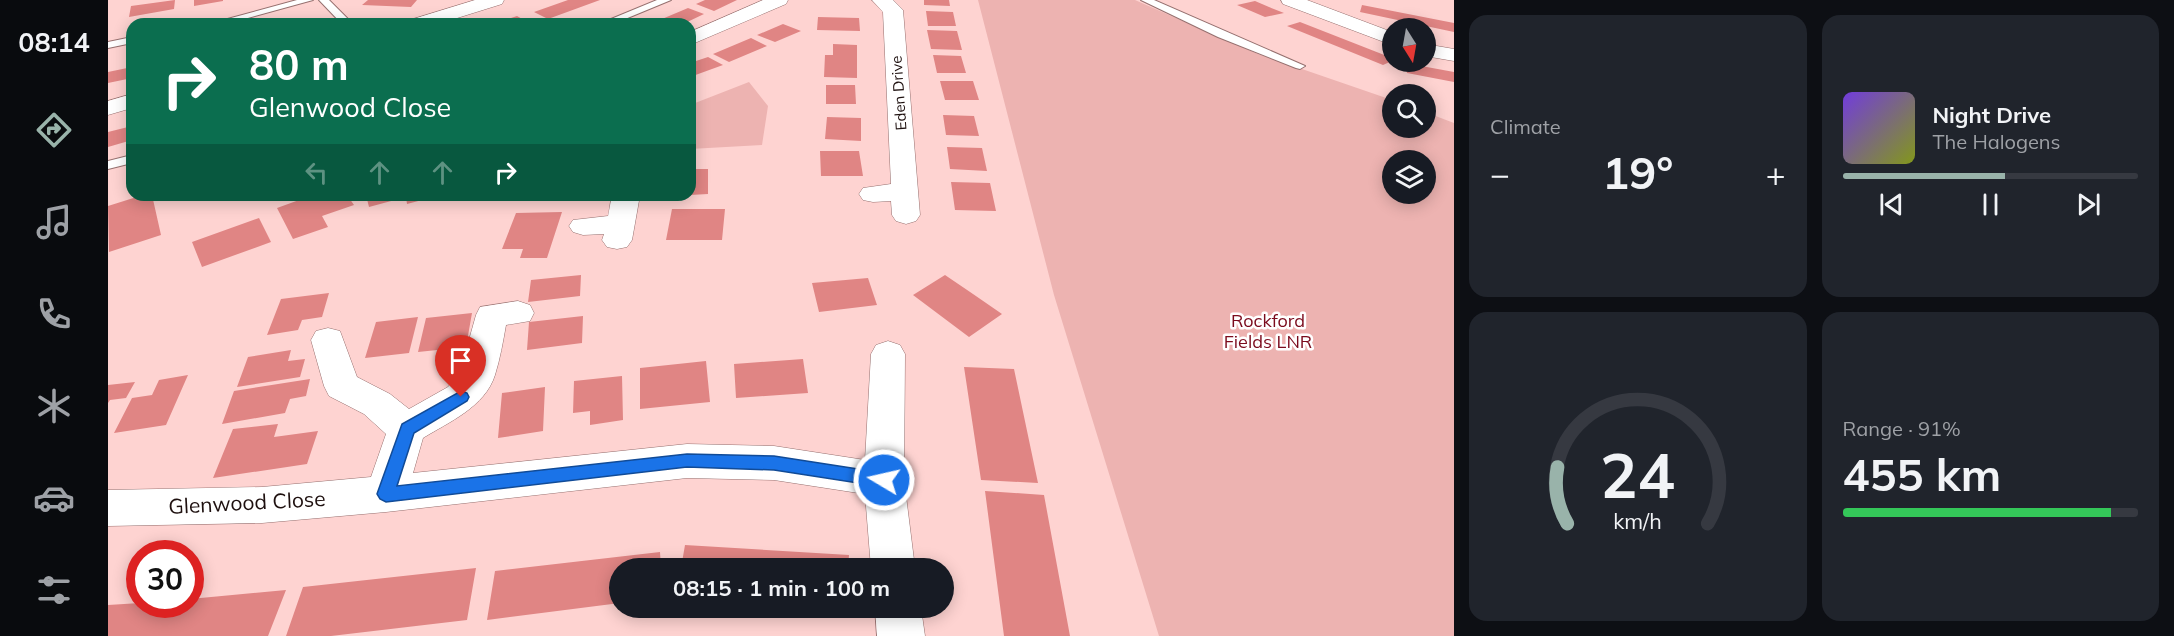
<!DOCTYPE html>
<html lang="en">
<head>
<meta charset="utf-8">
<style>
  :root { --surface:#171b24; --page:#20242c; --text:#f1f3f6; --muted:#9ea1a6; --line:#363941; --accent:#99b3aa }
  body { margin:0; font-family:Mulish,sans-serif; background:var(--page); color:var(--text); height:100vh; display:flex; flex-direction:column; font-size:22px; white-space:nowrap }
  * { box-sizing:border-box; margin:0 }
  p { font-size:20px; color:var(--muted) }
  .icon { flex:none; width:33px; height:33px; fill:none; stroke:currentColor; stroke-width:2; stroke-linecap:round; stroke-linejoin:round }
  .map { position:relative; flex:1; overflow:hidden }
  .drawer { display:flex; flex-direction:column; gap:15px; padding:15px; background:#0d0f14; width:720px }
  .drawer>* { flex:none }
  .guide { position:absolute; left:18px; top:18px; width:570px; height:183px; border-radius:18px; box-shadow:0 3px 15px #0003; background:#0b6e4f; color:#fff; overflow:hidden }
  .needle { width:39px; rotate:169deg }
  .fabs { position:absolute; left:1274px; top:18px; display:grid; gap:12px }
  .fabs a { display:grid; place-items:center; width:54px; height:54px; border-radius:50%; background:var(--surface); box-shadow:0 3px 15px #0003; font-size:30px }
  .speed { position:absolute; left:18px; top:540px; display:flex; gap:12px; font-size:30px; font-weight:700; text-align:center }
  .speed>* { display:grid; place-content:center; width:78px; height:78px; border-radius:50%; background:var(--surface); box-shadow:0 3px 15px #0003; line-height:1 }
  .speed .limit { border:9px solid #d22; background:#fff; color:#111 }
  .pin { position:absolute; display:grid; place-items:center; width:51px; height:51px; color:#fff; margin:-62px -26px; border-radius:50% 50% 50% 0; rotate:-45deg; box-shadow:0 0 6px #0007 }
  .pin .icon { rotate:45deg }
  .me { position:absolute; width:66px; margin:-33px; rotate:279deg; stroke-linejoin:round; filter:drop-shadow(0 0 4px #0008) }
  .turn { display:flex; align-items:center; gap:21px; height:126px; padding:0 24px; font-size:27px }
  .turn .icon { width:78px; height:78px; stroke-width:2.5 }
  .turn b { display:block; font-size:42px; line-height:51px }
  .lanes { display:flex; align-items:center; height:57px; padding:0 24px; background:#0003; justify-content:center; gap:30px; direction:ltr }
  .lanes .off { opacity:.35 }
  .big { font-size:45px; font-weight:700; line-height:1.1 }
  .drawer .tile { flex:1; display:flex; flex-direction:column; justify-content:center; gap:9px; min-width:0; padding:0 21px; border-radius:18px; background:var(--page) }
  .drawer .dial { align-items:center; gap:0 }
  .dial svg { height:156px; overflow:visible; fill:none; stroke:var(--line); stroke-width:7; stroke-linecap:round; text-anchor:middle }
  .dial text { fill:var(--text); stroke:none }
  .song { display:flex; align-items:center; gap:18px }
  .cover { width:72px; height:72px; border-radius:9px; background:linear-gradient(135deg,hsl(260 70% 55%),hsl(70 70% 35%)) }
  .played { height:6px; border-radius:3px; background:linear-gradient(90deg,var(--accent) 55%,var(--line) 55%) }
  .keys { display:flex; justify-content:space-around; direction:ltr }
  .heat { display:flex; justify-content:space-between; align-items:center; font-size:33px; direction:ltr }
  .charge { height:9px; border-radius:4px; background:linear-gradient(90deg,#34c759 91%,var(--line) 0) }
  .drawer .tiles { flex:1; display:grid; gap:15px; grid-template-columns:repeat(2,1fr) }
  .trip { position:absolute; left:501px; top:558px; width:345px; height:60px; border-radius:30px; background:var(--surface); box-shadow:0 3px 15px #0003; font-weight:700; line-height:60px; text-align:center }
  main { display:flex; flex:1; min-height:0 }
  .tab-bar { display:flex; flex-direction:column; width:108px; justify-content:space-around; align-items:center; background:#090b0e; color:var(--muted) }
  .tab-bar .icon { width:42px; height:42px }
  .tab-bar .on { color:var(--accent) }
  .tab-bar b { font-size:27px; color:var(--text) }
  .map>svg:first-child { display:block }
</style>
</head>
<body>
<main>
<nav class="tab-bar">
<b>08:14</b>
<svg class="icon on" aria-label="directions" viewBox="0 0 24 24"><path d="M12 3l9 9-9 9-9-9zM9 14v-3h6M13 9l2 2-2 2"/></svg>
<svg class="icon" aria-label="music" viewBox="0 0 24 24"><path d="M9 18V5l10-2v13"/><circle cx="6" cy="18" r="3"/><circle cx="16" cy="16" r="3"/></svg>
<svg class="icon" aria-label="phone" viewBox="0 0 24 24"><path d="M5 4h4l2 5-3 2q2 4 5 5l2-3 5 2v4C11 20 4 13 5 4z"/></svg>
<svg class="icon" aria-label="climate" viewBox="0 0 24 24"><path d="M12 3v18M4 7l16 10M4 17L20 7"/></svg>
<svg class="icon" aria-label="car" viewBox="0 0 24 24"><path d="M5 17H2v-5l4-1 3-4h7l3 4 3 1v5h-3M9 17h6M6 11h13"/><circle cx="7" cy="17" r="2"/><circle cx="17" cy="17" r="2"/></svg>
<svg class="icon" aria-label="filters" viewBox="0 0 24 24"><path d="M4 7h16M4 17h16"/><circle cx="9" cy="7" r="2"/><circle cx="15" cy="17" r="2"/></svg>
</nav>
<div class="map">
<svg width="1346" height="636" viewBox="0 0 1346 636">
  <rect width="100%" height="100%" fill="#fed3d1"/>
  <!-- green -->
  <path fill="#edb3b1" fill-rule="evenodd" d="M870,0H1027L1150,54L1284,100V128H1317V112L1346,123V636H1051L946,295ZM1284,160H1317V194H1284Z
    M641,82L660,106L654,145L582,149V105Z"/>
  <!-- building -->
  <path fill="#e08584" d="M67,0L66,9L21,17L23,6Z
    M86,0H115V1L86,6Z
    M260,0H309L303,7L254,5Z
    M460,0H492L440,19L426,12Z
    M597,0H629L606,11L588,4Z
    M816,0H841L842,6L816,5Z
    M1147,1L1161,7L1176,13L1157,17L1129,5Z
    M1254,5L1346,23V32L1252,12Z
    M580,8L596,14L575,24H566L554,19Z
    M818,11L845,12L848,26H820Z
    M409,16L423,24H384Z
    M710,17L751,18L752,31L709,30Z
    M1192,22L1284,58V61L1275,65L1179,26Z
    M675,24L693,31L667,42L649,35Z
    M819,30L849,31L854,50L823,49Z
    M643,38L659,46L621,62L605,54Z
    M725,44L749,45V78L716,77L717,55H725Z
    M825,55L853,56L858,73H829Z
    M600,57L615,65L582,77V63Z
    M1297,63L1346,72V82L1299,73Z
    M24,67V78L0,83V72Z
    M832,81H865L871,100H837Z
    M718,85H747L748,104H718Z
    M835,115L866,116L871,136L838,135Z
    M719,117L753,118V141L717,139Z
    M24,126V140L0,147V132Z
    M839,147L874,148L879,171L842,169Z
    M712,151H751L755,176H713Z
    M582,169H600V194L582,195Z
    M843,182L882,183L888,211L847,210Z
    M35,195H44L53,235L1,252L0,206Z
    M205,195H239L246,205L214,216L220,227L185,239L169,208Z
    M258,195H329V196L299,204L298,197L261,207Z
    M564,209H617L614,240H558Z
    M454,212L439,258H412L415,249H394L408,213Z
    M151,218L163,242L94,267L84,242Z
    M473,275L472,296L420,302L423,280Z
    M837,275L865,294L894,314L861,337L805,295Z
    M760,278L769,305L711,312L704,283Z
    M221,293L214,317L194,320L190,330L159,335L173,299Z
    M364,313L358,347L310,352L318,318Z
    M475,316L474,343L419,350L421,322Z
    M310,317L301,353L257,358L268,322Z
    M183,350L180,361L197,359L192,377L129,387L140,357Z
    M695,359L700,393L628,398L626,364Z
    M598,361L602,402L532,409V368Z
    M856,367L906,369L930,483L873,480Z
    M80,375L58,425L6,433L24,398L44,395L51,380Z
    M514,376L515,420L482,425V411L465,413L466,381Z
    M202,379L198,396L182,399L177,413L114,424L126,391Z
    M27,382L18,398L2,400L0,403V385Z
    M437,387L435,431L390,438L394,393Z
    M170,424L166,437L210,431L199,464L105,478L125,429Z
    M877,491L936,495L962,636H896Z
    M577,545L741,555L740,568H573Z
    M552,552L553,568H512V603L379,620L387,571Z
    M368,568L359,620L223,636H178L195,587Z
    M178,590L160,636H0V605L32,603V604H82V599Z
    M711,608H740V611L711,609Z"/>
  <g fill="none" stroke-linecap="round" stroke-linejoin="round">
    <!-- lane casing -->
    <g stroke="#96706f" stroke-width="2">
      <path id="lane" d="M189,0H205L118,24H101Z
        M211,0H221L245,24H234Z
        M549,0H563L505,24H491Z
        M1033,0H1046L1197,66L1192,69L1188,68L1110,37Z
        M24,37V43L0,48V42Z
        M24,155V163L0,169V161Z"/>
    </g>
    <!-- street casing -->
    <g stroke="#96706f" stroke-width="1">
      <path id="street" d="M367,0H396L394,4L330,24H299L302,20Z
        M655,0H680L678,4L582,45V32Z
        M764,0H785L795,10L812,215L808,221L798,224L788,221L784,215L783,201L765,202L755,200L751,194L755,188L783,184L775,12Z
        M1173,0H1199L1284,32V45L1175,4Z
        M1317,44L1346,49V61L1317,56Z
        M24,94V108L0,115V101Z
        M504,195H532L524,240L519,247L509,249L499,247L494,240L496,234L475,235L465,232L461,226L465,220L500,216Z
        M410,301L422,305L426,313L422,321L398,325C395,342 392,359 387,375C377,407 341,422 315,438L305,473L579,444L666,446L757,460L763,354L768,345L780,341L792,345L797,354L796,480L807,568H763L757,494L666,480L579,478L278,512L154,523L0,526V490L154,487L263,477L278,434L256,414L221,396L216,386L203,340L208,331L220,328L232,331L249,377L282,394L301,409L340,387L352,372L368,315L372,307Z
        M767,608H813L817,636H769Z"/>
    </g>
    <!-- lane -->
    <use href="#lane" fill="#fff" fill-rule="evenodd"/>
    <!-- street -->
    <use href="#street" fill="#fff" fill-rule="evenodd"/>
  </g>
  <!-- route -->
  <path fill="#1a73e8" stroke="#114b97" stroke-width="1.5" d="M353,391L359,393L361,397L359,401L306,433L289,486L579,454L666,456L776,473L782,475L784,480L782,485L776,487L666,470L579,467L278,502L272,499L269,494L294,424Z"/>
  <g text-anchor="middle" stroke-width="5" stroke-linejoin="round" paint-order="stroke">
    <!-- far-street labels -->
    <g font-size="15" fill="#1e100f" stroke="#fff">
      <text transform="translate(791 93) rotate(-94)" y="5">Eden Drive</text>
    </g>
    <!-- park labels -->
    <g font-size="18" fill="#7b0b1d" stroke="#fff">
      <text x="1160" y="327">Rockford<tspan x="1160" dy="21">Fields LNR</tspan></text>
    </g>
    <!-- near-street labels -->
    <g font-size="21" fill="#1e100f" stroke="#fff">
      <text transform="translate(139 503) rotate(-3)" y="7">Glenwood Close</text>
    </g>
  </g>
</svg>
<div class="fabs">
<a><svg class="needle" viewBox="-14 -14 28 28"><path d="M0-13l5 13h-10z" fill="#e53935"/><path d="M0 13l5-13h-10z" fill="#9ea1a6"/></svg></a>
<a><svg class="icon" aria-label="search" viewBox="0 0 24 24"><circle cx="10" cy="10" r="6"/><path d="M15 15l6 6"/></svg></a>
<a><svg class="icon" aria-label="layers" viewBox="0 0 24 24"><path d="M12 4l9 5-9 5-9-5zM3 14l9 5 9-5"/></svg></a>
</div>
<div class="speed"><div class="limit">30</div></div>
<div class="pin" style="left:353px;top:397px;background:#d93025"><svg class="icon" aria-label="arrive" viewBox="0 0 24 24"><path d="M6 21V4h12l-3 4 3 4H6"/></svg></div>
<svg class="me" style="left:776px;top:480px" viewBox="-20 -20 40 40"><circle r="17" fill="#1a73e8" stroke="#fff" stroke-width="3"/><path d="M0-11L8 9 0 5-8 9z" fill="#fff"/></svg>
<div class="trip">08:15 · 1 min · 100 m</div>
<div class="guide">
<div class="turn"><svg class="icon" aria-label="right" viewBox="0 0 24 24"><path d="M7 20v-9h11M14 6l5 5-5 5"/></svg><div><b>80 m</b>Glenwood Close</div></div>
<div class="lanes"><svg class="icon off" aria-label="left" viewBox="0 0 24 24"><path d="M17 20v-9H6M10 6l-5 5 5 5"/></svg><svg class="icon off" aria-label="ahead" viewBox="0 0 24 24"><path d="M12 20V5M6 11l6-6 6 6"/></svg><svg class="icon off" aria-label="ahead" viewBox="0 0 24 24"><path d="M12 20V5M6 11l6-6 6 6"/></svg><svg class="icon" aria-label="right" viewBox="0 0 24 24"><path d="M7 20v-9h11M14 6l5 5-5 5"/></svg></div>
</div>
</div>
<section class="drawer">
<div class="tiles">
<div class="tile"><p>Climate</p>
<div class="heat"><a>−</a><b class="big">19°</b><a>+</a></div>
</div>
<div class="tile">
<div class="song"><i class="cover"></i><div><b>Night Drive</b><p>The Halogens</p></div></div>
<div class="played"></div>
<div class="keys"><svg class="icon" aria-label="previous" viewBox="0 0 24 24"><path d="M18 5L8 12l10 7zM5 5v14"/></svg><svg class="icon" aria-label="pause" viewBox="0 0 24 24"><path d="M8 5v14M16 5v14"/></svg><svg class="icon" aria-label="next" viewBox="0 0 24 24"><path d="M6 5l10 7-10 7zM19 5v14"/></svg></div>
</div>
<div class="tile dial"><svg viewBox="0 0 100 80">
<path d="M14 69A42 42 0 1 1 86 69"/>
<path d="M14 69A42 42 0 0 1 9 40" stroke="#99b3aa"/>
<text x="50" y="56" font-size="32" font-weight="700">24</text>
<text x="50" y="72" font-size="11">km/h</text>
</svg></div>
<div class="tile"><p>Range · 91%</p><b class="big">455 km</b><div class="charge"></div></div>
</div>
</section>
</main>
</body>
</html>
